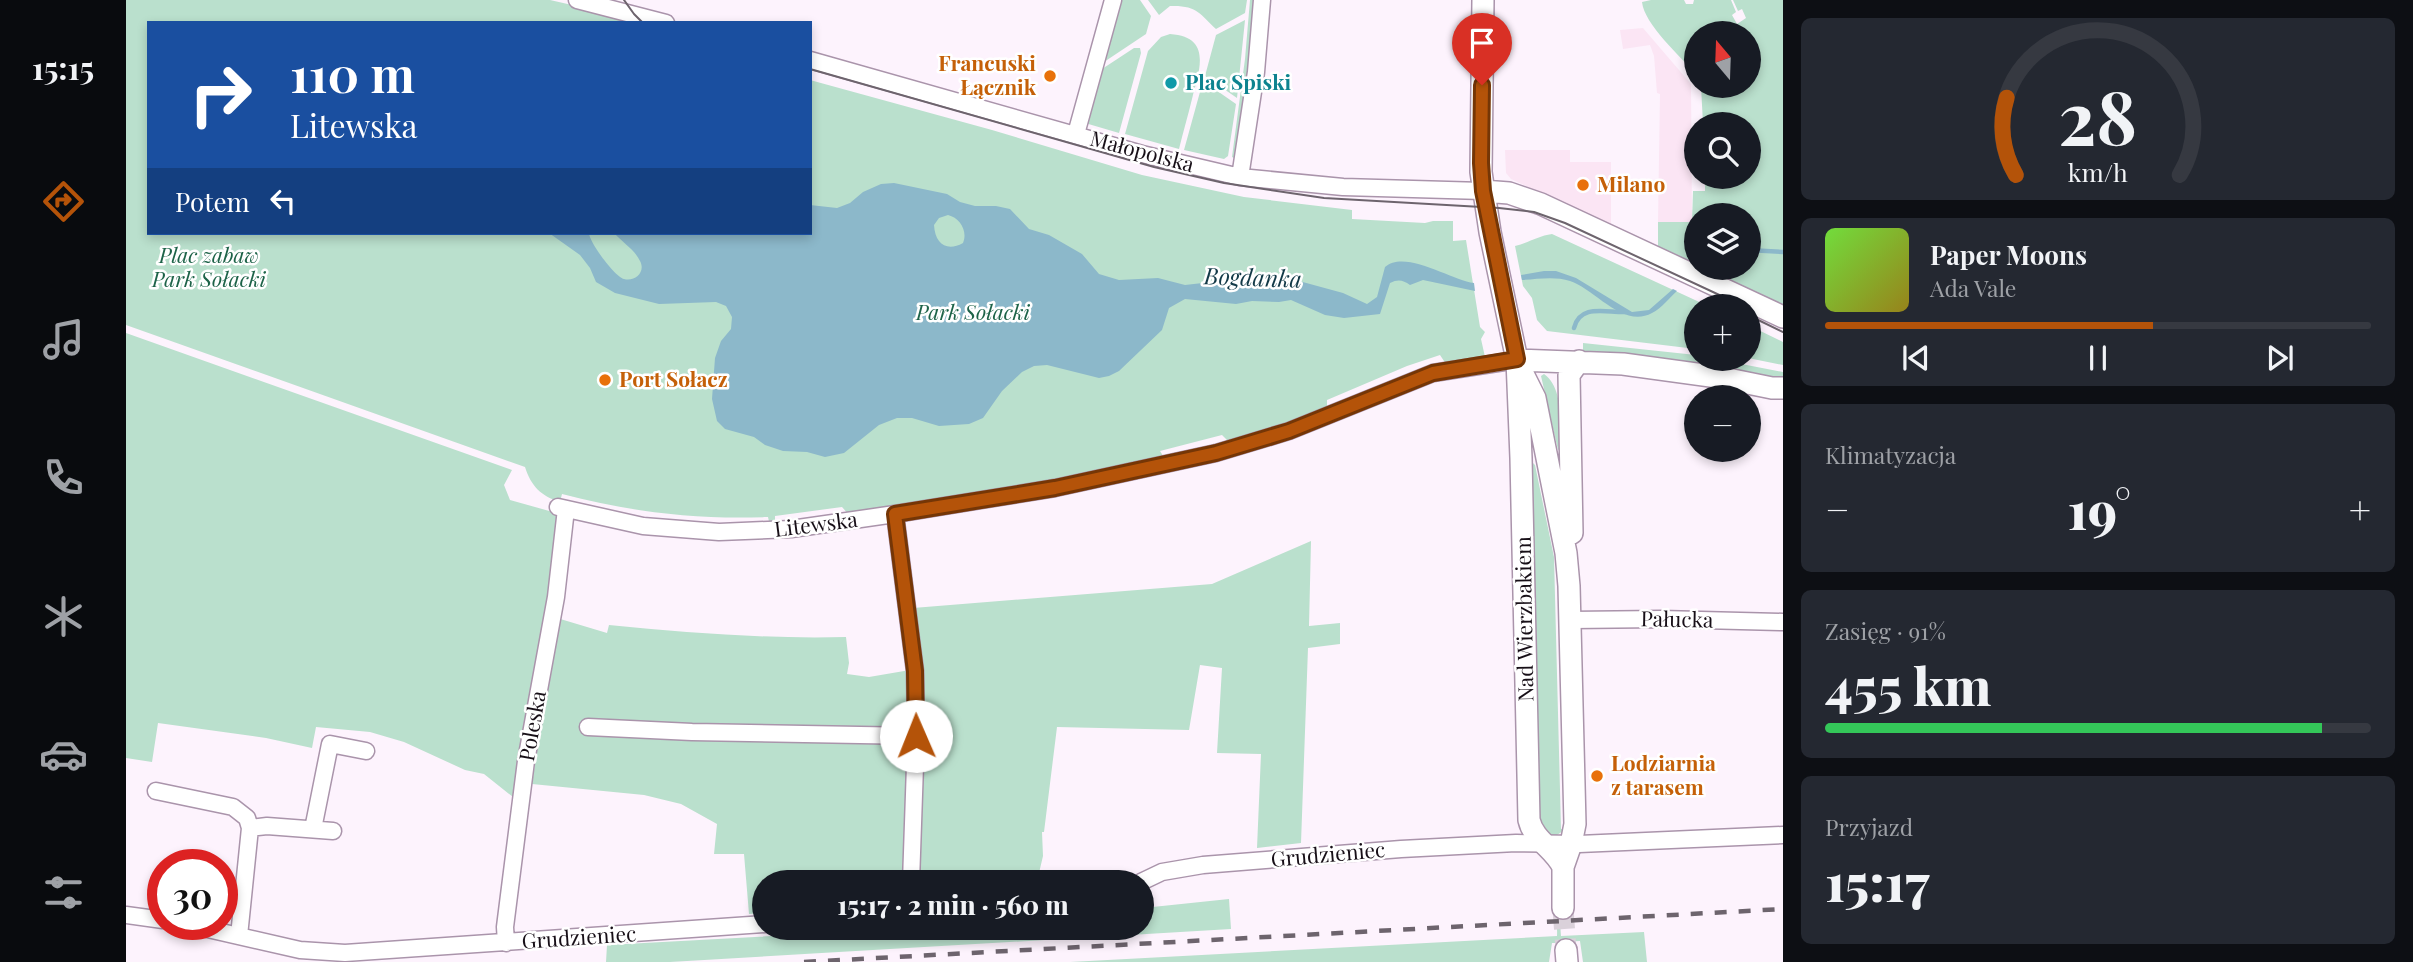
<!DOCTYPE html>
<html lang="pl">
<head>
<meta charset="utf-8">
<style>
  :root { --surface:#171b24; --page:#242831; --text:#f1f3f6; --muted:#9ea1a6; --line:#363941; --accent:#b45309 }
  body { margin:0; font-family:"Playfair Display",serif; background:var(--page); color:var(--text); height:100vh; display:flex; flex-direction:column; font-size:26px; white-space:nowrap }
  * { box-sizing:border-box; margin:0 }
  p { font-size:23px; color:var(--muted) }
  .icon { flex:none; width:38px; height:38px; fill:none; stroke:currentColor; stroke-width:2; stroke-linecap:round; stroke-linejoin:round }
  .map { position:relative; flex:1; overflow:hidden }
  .sheet { display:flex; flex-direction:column; gap:18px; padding:18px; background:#0d0f14; width:630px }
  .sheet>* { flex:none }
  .top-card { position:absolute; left:21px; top:21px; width:665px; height:214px; border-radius:0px; box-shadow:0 4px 10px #0003; background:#1a4fa0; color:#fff; overflow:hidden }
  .needle { width:46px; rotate:341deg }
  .tools { position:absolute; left:1558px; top:21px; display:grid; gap:14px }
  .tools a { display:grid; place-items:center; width:77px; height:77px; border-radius:50%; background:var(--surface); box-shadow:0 4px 10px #0003; font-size:35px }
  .speed { position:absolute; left:21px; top:849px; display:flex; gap:14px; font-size:35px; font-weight:700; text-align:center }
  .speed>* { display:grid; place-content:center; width:91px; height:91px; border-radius:50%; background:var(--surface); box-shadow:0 4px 10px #0003; line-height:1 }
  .speed .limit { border:10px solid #d22; background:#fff; color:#111 }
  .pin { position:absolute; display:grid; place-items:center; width:60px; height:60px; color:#fff; margin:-72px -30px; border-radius:50% 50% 50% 0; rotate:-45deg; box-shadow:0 0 7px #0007 }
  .pin .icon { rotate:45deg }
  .me { position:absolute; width:77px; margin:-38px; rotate:359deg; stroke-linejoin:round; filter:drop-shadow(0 0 5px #0008) }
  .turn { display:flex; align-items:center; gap:24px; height:147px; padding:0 28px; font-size:32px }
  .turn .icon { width:91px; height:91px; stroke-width:2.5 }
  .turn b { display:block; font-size:49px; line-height:60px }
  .then { display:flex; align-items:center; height:66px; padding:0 28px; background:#0003; gap:14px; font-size:26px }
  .big { font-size:52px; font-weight:800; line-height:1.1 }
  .sheet .widget { flex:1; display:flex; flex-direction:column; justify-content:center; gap:10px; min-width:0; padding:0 24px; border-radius:10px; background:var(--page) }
  .sheet .dial { align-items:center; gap:0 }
  .dial svg { height:182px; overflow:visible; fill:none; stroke:var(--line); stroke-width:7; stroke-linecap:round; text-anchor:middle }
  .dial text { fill:var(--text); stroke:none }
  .song { display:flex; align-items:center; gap:21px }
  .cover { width:84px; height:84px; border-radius:10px; background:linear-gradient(135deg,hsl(100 70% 55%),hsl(50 70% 35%)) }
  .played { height:7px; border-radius:4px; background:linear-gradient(90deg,var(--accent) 60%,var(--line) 60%) }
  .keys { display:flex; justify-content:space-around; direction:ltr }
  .heat { display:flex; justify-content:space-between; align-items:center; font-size:38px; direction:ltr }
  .charge { height:10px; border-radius:5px; background:linear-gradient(90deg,#34c759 91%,var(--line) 0) }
  .trip { position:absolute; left:626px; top:870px; width:402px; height:70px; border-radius:35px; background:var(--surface); box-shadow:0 4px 10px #0003; font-weight:800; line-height:70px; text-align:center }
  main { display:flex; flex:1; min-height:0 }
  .tabs { display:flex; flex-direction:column; width:126px; justify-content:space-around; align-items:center; background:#090b0e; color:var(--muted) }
  .tabs .icon { width:49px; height:49px }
  .tabs .on { color:var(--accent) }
  .tabs b { font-size:32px; color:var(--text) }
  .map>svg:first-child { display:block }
</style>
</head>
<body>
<main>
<nav class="tabs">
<b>15:15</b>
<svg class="icon on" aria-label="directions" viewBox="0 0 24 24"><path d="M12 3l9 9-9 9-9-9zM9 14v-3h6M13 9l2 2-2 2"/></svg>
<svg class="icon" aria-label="music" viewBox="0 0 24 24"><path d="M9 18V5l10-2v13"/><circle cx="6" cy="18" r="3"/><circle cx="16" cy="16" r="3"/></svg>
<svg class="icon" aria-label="phone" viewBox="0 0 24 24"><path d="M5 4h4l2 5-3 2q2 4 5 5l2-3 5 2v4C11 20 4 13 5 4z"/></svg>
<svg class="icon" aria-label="climate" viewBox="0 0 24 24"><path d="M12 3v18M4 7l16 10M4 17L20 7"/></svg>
<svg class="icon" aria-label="car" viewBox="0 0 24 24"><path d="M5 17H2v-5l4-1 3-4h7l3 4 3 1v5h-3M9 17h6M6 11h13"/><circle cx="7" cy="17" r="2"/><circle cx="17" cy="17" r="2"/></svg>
<svg class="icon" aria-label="filters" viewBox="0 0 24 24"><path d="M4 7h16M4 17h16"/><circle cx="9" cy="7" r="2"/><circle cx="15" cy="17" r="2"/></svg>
</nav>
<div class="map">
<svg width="1657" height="962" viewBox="0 0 1657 962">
  <rect width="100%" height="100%" fill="#fdf3fd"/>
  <!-- commercial -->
  <path fill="#fbe5f4" d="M1517,28L1565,84L1566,223L1532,222L1534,94L1531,93L1528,56L1524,45L1497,49L1494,30Z
    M1379,150H1444V162H1485V226L1385,179L1380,173Z"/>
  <!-- green -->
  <path fill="#bae0cd" d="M0,0H424L494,16L499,23H23V233H684V80L866,130L1016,175L1118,197L1226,210V219L1299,223L1307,221H1327V241L1340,240L1354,327L1359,332L1355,339L1359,357L1320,364L1314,355L1281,366L1201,400V410L1104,443L1096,435L1034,451L1039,459L989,471L724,516L716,507L649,516V525L644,526L642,517C572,520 504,512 436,494L434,502C415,496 405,486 399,467L0,325Z
    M992,0H1014L1025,16L1020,34L975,64Z
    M1022,0H1121L1119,13L1090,29C1074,14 1071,5 1044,6L1033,15Z
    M1124,0H1129L1123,66L1108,158L1106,157L1119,59Z
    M1525,0H1558L1560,4H1567L1568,0H1605L1610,12L1606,15L1611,24L1620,18L1616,9L1612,11L1607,0H1657V306L1573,268H1622V215H1570V266L1532,248V222H1566L1567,191H1579V177H1622V124H1577L1575,86H1622V33H1570V74C1555,57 1518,24 1516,2Z
    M1119,20L1111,98L1079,76L1090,35Z
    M1044,34C1087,37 1073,71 1066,99C1062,116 1057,132 1053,149L999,134L1022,51L1035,37Z
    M1008,48H1014L1015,53L993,133L959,123L973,71Z
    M1077,81L1110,104L1102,156L1098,159L1058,150Z
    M1426,234L1582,306H1570V349L1421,331L1411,320L1406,298L1397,286L1389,246C1402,243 1412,236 1426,234Z
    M1622,325L1657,342V365L1622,358Z
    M0,333L386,470L378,485L384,500L434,514C429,570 420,624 410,679C402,718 384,761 392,801L358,774L339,770L278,742L244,732L190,727L186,748L140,738L32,723L26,762L0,758Z
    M1457,343L1570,355V359H1590L1657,372V380L1457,352Z
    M1418,374C1439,389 1433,426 1434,449L1432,450L1415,376Z
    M1401,462H1406L1409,465L1428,557L1435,829H1440L1431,835L1422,836L1413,826Z
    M1185,541L1183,626L1214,623V644L1182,648L1175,843L1131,848L1135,754L1091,753L1096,668L1074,665L1063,730L931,727L918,832H916L917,856L913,873L855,877L854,882H639V913L623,914L618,854H588L591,824L555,804L518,795L406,784L431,618L481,633L483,625C563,633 641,639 720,637L723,663L721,674L743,677L784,670L787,608L1086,584Z
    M1425,881H1431L1435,936L1518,932L1521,962H1457L1454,941L1436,942L1433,950L1432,943H1426L1423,962H944L1431,936C1432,917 1426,900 1425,881Z
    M1103,899L1105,929L544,962H480L481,945L792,928H1017V908Z"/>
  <!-- water -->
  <path fill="#8cb8ca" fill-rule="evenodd" d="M768,183L821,194L834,202L849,206H870L884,209L903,229L923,235L956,254L973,274L993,280L1032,278L1059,285L1103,280L1142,283L1173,281L1217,293L1241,304L1251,297L1259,267C1279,249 1325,280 1348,283L1349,291L1297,280L1284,285C1277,280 1272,279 1264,283L1254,314L1218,318L1199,315L1165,300L1153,302L1126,301L1110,304L1059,299L1043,308L1036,330L993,371L983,376L973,378L921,365L908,366L896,372L876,391L857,418L843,424L813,426L786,418H771L753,425L718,453L699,457L681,452L657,451L639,445L628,437L599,429L591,421L586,399L589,358L595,341L605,329L606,317L600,306L590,302L533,304L489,293L470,282L464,268L454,255L423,233H463C463,242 489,277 498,279C509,282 520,272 514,261C509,250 496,242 488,233H684V205L711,208L724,203L737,192L755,184ZM822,215C834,218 842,231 837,243C821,252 809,244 808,225L813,218Z
    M1418,271H1430L1450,278L1506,312L1523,310L1547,289L1551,291C1543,298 1536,308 1526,313C1497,329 1469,289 1444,281C1429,276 1412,279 1396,280L1395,275Z"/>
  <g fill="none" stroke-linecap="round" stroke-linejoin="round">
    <!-- stream -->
    <path stroke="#8cb8ca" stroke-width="4.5" d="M1622,250L1657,252
      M1448,328C1454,303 1481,313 1500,312"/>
    <!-- secondary-tunnel -->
    <path stroke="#dad1da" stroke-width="21" stroke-dasharray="21 10" stroke-linecap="butt" d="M1437,908L1440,950"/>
    <!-- street casing -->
    <g stroke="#aa94ab" stroke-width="19">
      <path id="street" d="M451,0L540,23
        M684,60L1016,154L1114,177L1217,187L1357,191
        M950,134L987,0
        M1114,177L1130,72L1136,0
        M432,507L517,526L593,532L665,529L769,514L929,488L1090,453L1163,431L1307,373L1391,360
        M769,514L789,671L790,736L785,882
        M1445,620L1535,619L1657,622
        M462,727L566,732L790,736
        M30,791L107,807L121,818L124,828L113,936
        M124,828L141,826L207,831
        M187,829L204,744L240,751
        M1015,882L1036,872L1077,865L1275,849L1390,843L1453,844L1657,835
        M0,915L37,920
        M60,924L174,950L219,953L639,924
        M380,943L379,927L400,761L430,597L440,509"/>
    </g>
    <!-- secondary casing -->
    <g stroke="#aa94ab" stroke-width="24">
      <path id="secondary" d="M1357,0L1355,172L1364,232L1391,360L1395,458L1403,820C1408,841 1428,848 1437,867
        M1357,191L1383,193L1415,204L1657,317
        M1391,360L1497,364L1592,377L1646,388H1657
        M1394,368L1409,398L1440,553L1443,586L1449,824L1445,844L1437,867V908
        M1446,533L1443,375L1453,361
        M1440,950L1441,962"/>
    </g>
    <!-- street -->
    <use href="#street" stroke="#fff" stroke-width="16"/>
    <!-- secondary -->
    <use href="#secondary" stroke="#fff" stroke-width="21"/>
    <!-- tram -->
    <path stroke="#6d646d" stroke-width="2" d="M498,0L508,14L517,23
      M684,69L1028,167L1098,183L1198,198L1373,208L1408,212L1439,223L1617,306
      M1622,315L1657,332"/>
    <!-- rail -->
    <path stroke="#6d646d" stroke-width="4.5" stroke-dasharray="12 12" stroke-linecap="butt" d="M678,962L1657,909"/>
  </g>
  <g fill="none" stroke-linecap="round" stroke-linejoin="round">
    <!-- route casing -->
    <g stroke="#753606" stroke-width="18">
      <path id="route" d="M790,736L789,671L769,514L929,488L1090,453L1163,431L1307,373L1391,359L1357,191L1355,163L1356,85"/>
    </g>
    <!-- route -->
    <use href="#route" stroke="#b45309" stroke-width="12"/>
  </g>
  <!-- markers -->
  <g fill="#e8710a" stroke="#fff" stroke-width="2.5">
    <circle cx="924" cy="76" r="7"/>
    <circle cx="1457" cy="185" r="7"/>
    <circle cx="479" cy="380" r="7"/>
    <circle cx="1471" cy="776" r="7"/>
  </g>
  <circle fill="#0f9aa8" stroke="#fff" stroke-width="2.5" cx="1045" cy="83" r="7"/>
  <g text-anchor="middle" stroke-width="5" stroke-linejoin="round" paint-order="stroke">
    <!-- food labels -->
    <g font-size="21" font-weight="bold" fill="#c56008" stroke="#fff" text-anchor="start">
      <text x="910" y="71" text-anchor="end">Francuski<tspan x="910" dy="24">Łącznik</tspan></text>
      <text x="1471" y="192">Milano</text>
      <text x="493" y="387">Port Sołacz</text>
      <text x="1485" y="771">Lodziarnia<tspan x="1485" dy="24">z tarasem</tspan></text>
    </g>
    <!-- culture labels -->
    <g font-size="21" font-weight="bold" fill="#0d838f" stroke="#fff" text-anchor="start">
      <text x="1059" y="90">Plac Spiski</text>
    </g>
    <!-- street labels -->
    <g font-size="21" fill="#170f17" stroke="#fff">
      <text transform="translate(1016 152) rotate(15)" y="7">Małopolska</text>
      <text transform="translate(690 525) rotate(-7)" y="7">Litewska</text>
      <text transform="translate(1399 619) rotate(-91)" y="7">Nad Wierzbakiem</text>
      <text transform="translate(1551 620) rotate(1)" y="7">Pałucka</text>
      <text transform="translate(407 726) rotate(-80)" y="7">Poleska</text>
      <text transform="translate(1202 855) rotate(-5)" y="7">Grudzieniec</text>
      <text transform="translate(453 938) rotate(-4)" y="7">Grudzieniec</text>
    </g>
    <!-- park labels -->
    <g font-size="21" font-style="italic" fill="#1d6348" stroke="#fff">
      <text x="83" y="263">Plac zabaw<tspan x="83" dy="24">Park Sołacki</tspan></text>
      <text x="847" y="320">Park Sołacki</text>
    </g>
    <!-- water labels -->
    <g font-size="23" font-style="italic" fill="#123947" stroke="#fff">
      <text transform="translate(1127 278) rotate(2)" y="8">Bogdanka</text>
    </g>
  </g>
</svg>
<div class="tools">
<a><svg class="needle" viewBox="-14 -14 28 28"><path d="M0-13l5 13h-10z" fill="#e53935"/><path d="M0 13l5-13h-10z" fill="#9ea1a6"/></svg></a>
<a><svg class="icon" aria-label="search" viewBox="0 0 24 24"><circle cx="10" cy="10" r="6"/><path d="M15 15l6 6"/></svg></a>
<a><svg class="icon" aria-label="layers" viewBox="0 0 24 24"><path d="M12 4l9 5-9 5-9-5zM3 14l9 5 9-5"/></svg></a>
<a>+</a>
<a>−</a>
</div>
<div class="speed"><div class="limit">30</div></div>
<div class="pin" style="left:1356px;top:85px;background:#d93025"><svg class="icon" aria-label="arrive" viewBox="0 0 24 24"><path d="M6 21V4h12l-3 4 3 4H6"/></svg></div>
<svg class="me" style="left:790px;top:736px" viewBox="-20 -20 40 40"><circle r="19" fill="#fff"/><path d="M0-13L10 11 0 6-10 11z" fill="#b45309"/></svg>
<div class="trip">15:17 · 2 min · 560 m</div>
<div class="top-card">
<div class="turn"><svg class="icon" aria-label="right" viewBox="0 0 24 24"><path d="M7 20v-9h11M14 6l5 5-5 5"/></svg><div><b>110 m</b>Litewska</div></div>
<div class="then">Potem<svg class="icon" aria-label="left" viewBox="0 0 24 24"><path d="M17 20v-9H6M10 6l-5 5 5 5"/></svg></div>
</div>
</div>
<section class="sheet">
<div class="widget dial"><svg viewBox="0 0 100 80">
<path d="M14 69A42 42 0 1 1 86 69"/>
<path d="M14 69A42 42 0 0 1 10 35" stroke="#b45309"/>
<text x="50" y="56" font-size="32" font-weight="700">28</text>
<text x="50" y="72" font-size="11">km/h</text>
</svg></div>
<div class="widget">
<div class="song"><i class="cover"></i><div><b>Paper Moons</b><p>Ada Vale</p></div></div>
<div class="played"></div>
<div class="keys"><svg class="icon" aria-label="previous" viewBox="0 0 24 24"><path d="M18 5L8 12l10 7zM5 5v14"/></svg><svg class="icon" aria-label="pause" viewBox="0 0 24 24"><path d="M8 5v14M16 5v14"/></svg><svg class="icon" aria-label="next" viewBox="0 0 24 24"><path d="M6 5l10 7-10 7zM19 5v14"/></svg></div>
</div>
<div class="widget"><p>Klimatyzacja</p>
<div class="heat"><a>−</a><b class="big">19°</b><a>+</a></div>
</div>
<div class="widget"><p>Zasięg · 91%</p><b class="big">455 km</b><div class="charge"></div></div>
<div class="widget"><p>Przyjazd</p><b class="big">15:17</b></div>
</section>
</main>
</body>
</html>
